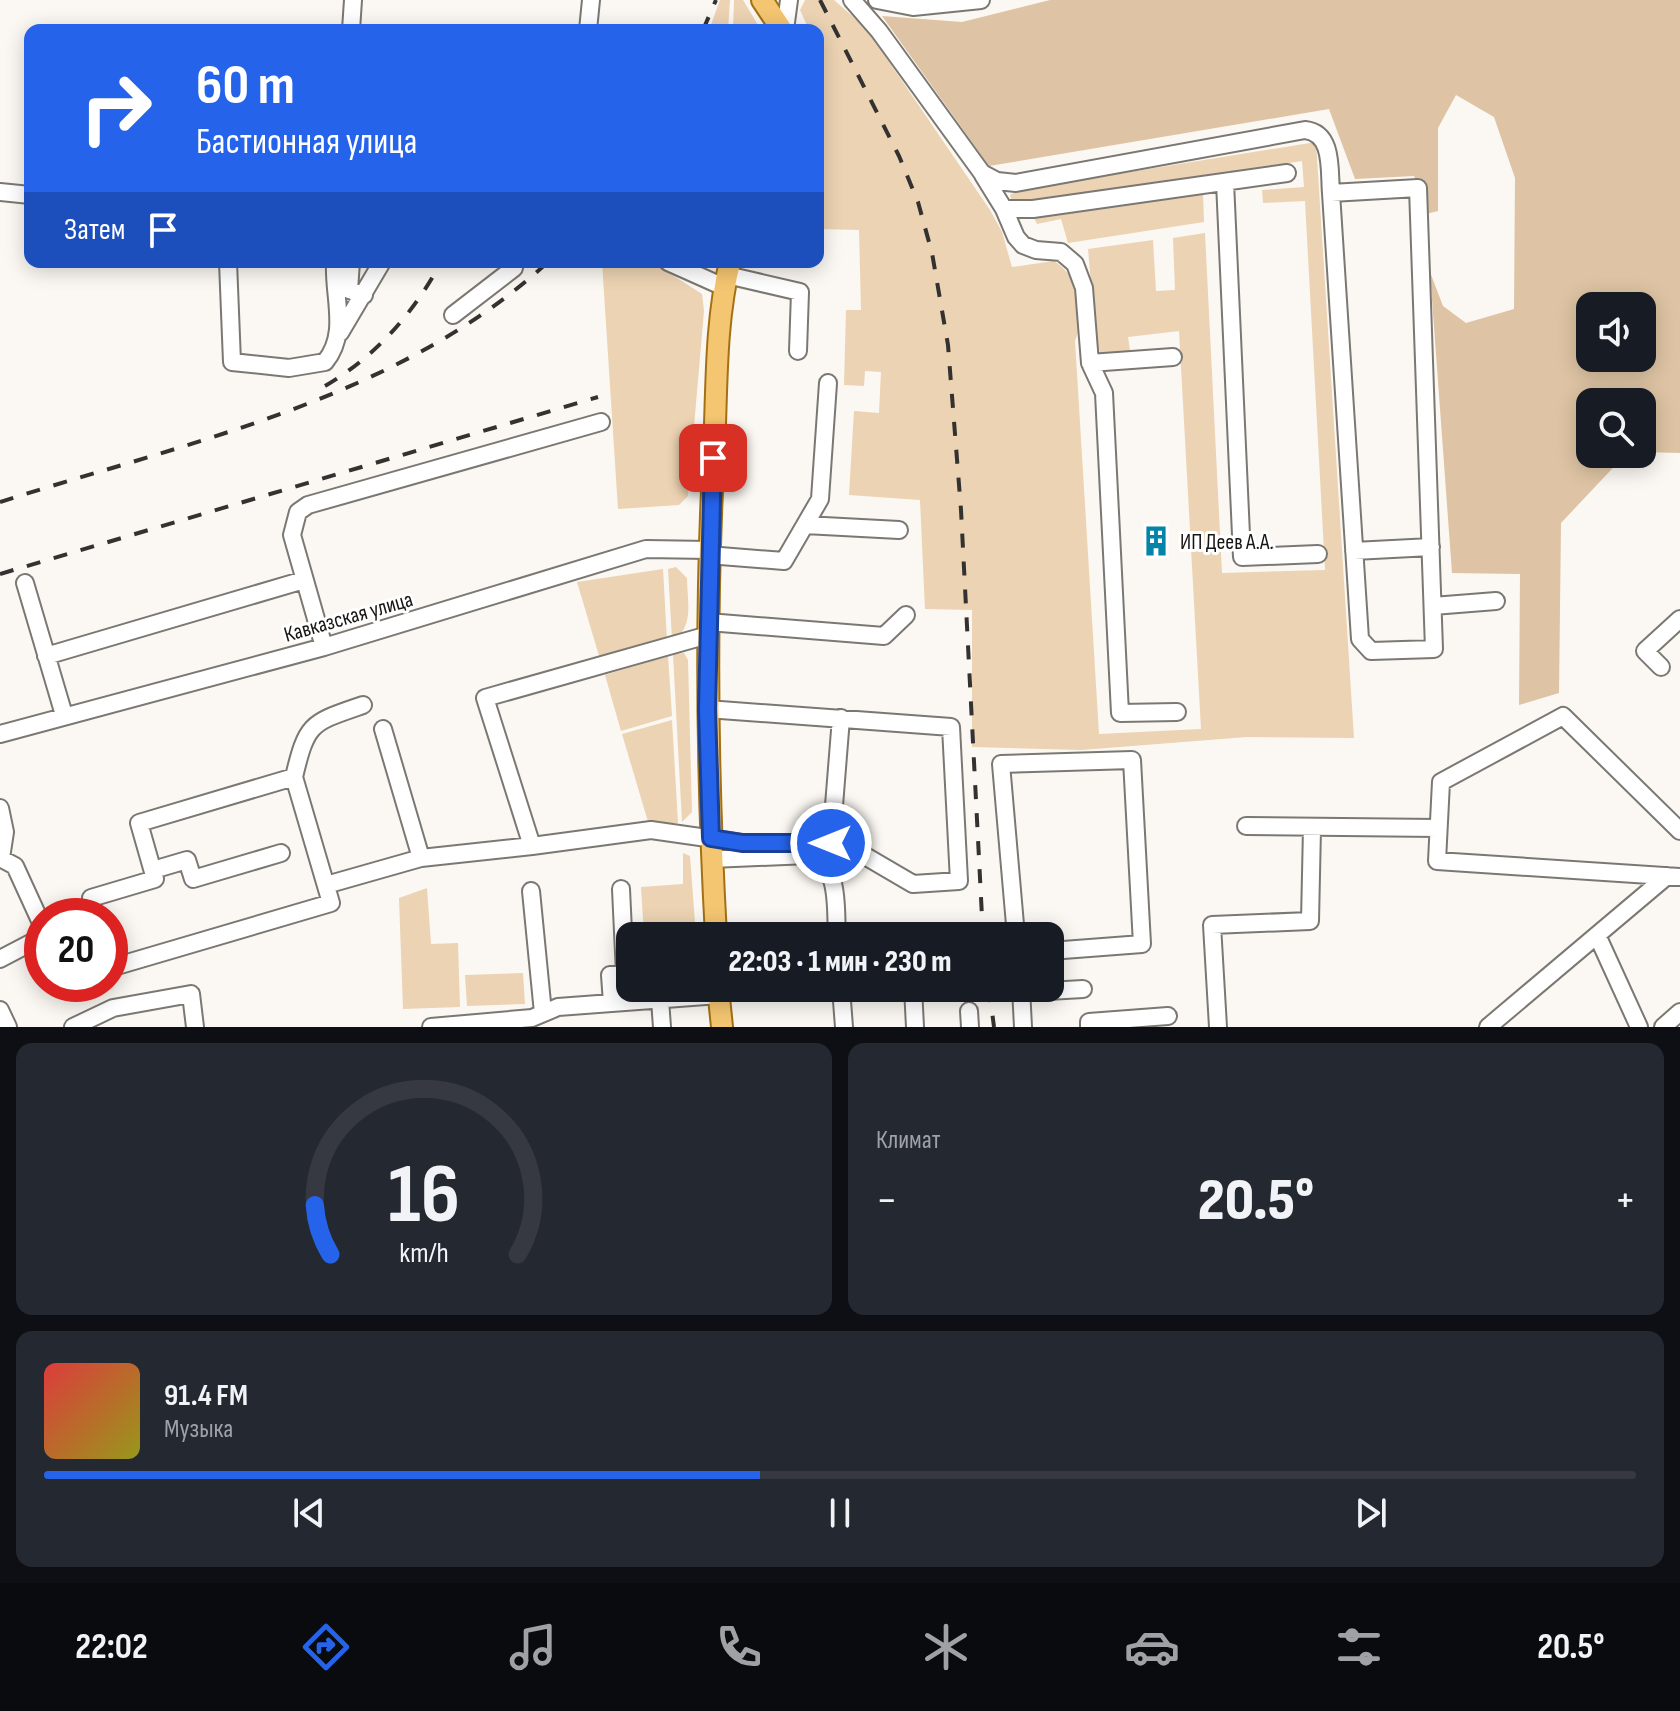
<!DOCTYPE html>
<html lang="ru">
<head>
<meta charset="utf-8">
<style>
  :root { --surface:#171b24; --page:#242831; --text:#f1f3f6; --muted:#9ea1a6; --line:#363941; --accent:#2563eb }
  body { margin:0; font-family:"Sofia Sans Condensed",sans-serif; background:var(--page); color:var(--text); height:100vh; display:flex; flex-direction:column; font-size:30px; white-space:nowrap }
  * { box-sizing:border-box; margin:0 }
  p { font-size:26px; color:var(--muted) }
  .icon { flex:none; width:44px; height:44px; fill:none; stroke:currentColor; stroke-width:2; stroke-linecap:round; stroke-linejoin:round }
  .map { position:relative; height:1027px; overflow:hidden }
  .details { display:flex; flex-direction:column; gap:16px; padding:16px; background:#0d0f14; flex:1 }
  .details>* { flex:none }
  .top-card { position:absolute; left:24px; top:24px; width:800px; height:244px; border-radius:16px; box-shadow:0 4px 20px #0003; background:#2563eb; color:#fff; overflow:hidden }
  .controls { position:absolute; left:1576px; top:292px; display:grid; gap:16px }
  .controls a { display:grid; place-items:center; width:80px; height:80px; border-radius:16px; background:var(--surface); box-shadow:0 4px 20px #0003; font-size:40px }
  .speed { position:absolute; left:24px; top:898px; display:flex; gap:16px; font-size:40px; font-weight:700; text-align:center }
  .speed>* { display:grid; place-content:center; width:104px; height:104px; border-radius:50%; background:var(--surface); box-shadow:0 4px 20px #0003; line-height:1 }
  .speed .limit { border:12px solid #d22; background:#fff; color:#111 }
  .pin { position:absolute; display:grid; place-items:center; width:68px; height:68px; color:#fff; margin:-34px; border-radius:16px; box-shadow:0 4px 12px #0006 }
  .me { position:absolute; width:88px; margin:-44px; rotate:270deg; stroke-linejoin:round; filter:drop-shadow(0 0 6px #0008) }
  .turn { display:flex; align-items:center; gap:28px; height:168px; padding:0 40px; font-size:36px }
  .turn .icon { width:104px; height:104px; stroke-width:2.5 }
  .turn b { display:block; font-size:56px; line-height:68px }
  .then { display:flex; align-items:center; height:76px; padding:0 40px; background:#0003; gap:16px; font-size:30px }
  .big { font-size:60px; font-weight:800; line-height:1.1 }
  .details .tile { flex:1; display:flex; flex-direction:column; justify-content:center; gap:12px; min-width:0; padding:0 28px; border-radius:16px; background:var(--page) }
  .details .dial { align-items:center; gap:0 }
  .dial svg { height:208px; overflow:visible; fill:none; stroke:var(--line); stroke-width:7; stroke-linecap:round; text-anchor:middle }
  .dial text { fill:var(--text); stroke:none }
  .song { display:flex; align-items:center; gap:24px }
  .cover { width:96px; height:96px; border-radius:12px; background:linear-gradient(135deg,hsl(0 70% 55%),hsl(60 70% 35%)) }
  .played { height:8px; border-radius:4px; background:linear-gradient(90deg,var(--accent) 45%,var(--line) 45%) }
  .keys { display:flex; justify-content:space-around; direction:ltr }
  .heat { display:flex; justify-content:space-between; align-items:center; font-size:44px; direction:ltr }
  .details .tiles { flex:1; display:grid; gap:16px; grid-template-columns:1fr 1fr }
  .tile:last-child { grid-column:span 2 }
  .trip { position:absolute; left:616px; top:922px; width:448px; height:80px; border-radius:16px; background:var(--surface); box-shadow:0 4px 20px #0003; font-weight:800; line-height:80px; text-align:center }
  .tabs { display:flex; height:128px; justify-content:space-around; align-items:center; background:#090b0e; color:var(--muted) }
  .tabs .icon { width:56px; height:56px }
  .tabs .selected { color:var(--accent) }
  .tabs b { font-size:36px; color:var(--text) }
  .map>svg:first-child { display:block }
</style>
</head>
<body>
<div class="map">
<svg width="1680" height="1027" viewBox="0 0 1680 1027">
  <rect width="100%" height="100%" fill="#fbf7f2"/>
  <!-- green -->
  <path fill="#ecd3b3" d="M720,0H730L728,30H709Z
    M734,0H743L761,30H733Z
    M805,0H834L866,28L990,210L1002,232L1012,267L1054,261C1081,278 1087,313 1075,341L1099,734L1201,729L1179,331L1128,337L1131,357H1102L1096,343L1088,249L1153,240L1156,291L1175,290L1173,238L1205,233L1222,573L1325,570L1305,201L1263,203L1262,190L1304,187L1302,161L1049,201L1012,202L1010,195L1019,190L1316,142L1354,738L1247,737L1081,750L972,747V610L925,609L920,500L849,495L854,411L879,413L881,372L865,371L864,386L844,385L846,310H861L859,230L818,229V125L824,95L818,30H809L800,10Z
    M1203,192L1204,222L1068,243L1061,219L1037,224L1031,212Z
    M602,262H652L702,294L704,311L688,496L679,505L618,509Z
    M676,567L687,578C687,599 695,629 672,640L668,569Z
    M663,569L667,641L600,659L577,582Z
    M684,653L688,660L692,812L682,822L673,654Z
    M668,656L672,716L621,731L605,675Z
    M672,720L678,823L649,825L622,734Z
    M683,853L690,856L696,936H644L641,887L683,884Z
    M427,888L431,944L458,943L460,1007L403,1009L399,898Z
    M523,973L525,1004L467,1006L465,975Z"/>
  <!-- forest -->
  <path fill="#dec4a4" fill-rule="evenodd" d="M1050,0H1680V453L1642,452V402H1590V454H1626L1561,523L1559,693L1519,705L1520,574L1452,573L1430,272L1443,306L1466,323L1514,309L1515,178L1494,117L1456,95L1438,128V211L1426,214L1414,176L1355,179L1329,109L989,166L882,16L962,22ZM1590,306H1642V358H1590Z"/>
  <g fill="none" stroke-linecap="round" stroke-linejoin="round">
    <!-- minor casing -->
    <g stroke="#7b7873" stroke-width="20">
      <path id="minor" d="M852,0L879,31L982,173L997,181L1016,183L1305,130C1334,133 1329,171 1331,193L1360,639L1371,651L1434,649L1418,188L1331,193
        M877,0L913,7L981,0
        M351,30L353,0
        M588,30L591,0
        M785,30L789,0
        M983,175L1004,209H1033L1287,173
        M1225,182L1242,557L1318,554
        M0,192L30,195
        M1004,209L1016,237L1023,245L1036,250L1061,252L1075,264L1084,288L1090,363L1104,393L1120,713L1177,712
        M228,262L232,362L289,368L325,362C349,333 333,297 335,262
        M351,262L349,290L364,295
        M668,262L724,287
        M727,275L800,292L798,351
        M453,315L514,268
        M340,333L382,262
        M1090,363L1173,357
        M805,525L899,530
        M1354,551L1431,547
        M708,555L784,561L820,499L828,383
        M25,583L64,715
        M1433,606L1496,601
        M708,622L884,636L906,615
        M324,647L292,535L298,512L308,505L601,422
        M46,656L304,580
        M1661,667L1645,651L1680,619
        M707,709L951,727L959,881L913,884L860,853L831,843H742L651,830L532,846L485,698L708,635
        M383,729L421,858
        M0,734L324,647L646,549L709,550
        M294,777C307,722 311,723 363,705
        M0,808L5,832L1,858
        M1246,826L1438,828
        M1680,831L1563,716L1441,782L1437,861L1680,877
        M831,843L841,718
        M0,858L15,866L42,925
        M711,859L809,855C841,867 835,907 837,936
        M153,870L187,860L193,879L281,853
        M326,885L421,858L532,846
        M531,891L543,1013
        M91,898L155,879L139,823L294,777L331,903L110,968
        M910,933V936
        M1597,935L1639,1027
        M1016,936L1001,764L1132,760L1142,944L1050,951
        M0,959L42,937
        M841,988L844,1027
        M913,988L915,1027
        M1021,988L1023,1027
        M1030,992L1083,989
        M660,1000L662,1027
        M612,1003L610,975L625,974L621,889
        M0,1010L8,1027
        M969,1011L970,1027
        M73,1027L113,1008L191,994L195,1027
        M431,1027L532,1018L558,1007L719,995
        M1089,1027V1022L1168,1016
        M1218,1027L1212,925L1310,921L1312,828
        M1488,1027L1667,876
        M1663,1027L1680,1012"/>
    </g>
    <!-- major casing -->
    <g stroke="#a37013" stroke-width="24">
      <path id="major" d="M762,0L782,30
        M716,936C707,773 705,612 714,450C717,388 715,323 730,262
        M718,988L722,1027"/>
    </g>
    <!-- minor -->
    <use href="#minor" stroke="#fff" stroke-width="16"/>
    <!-- major -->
    <use href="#major" stroke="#f5c671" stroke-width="20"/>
    <!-- rail -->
    <path stroke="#343230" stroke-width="4" stroke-dasharray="14 14" stroke-linecap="butt" d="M820,0L899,156L918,202L932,253L948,345L961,510L983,936
      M703,30L716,0
      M325,386C375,357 414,313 441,262
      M0,502C188,442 399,399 548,262
      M0,574L598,397
      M989,988L994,1027"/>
  </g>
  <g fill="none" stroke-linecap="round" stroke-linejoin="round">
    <!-- route casing -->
    <g stroke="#184099" stroke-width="20">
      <path id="route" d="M713,458L707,709L711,838L742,843H831"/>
    </g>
    <!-- route -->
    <use href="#route" stroke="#2563eb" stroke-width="14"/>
  </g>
  <!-- icons -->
  <defs>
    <g id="building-bare" transform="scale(2.4)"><path d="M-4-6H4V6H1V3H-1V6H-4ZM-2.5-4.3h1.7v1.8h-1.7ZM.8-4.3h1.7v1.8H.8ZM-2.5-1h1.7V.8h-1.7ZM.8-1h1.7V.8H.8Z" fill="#0384a8" stroke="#fff" stroke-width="2.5" paint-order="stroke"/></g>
  </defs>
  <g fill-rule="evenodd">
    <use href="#building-bare" x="1156" y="541"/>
  </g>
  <g text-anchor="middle" stroke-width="6" stroke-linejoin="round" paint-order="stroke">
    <!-- poi labels -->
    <g font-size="22" fill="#171614" stroke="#fff" text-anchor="start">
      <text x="1180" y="549">ИП Деев А.А.</text>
    </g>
    <!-- street labels -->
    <g font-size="22" fill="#171614" stroke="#fff">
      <text transform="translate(348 616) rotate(-16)" y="8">Кавказская улица</text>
    </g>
  </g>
</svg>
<div class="controls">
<a><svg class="icon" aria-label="sound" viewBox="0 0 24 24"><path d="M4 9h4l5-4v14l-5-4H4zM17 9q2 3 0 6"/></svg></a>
<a><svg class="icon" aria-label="search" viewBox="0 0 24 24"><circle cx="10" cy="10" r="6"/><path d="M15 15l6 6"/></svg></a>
</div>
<div class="speed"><div class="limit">20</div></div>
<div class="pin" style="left:713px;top:458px;background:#d93025"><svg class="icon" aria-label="arrive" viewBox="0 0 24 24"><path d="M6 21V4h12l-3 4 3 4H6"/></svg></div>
<svg class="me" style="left:831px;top:843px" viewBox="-20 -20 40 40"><circle r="17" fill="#2563eb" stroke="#fff" stroke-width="3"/><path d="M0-11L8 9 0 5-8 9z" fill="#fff"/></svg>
<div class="trip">22:03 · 1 мин · 230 m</div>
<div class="top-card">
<div class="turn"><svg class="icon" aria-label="right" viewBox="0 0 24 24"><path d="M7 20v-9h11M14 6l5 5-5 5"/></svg><div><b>60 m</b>Бастионная улица</div></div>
<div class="then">Затем<svg class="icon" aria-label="arrive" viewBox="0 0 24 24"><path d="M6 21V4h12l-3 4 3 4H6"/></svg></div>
</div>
</div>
<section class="details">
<div class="tiles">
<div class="tile dial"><svg viewBox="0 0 100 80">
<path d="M14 69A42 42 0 1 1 86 69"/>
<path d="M14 69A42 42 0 0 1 8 50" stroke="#2563eb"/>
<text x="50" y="56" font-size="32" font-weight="700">16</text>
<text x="50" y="72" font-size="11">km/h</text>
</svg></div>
<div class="tile"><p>Климат</p>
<div class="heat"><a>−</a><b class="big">20.5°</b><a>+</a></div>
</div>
<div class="tile">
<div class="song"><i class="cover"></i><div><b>91.4 FM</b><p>Музыка</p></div></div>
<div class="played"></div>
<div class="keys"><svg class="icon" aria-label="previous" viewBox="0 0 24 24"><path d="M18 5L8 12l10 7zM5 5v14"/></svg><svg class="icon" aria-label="pause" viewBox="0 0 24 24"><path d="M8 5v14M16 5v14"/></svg><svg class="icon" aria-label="next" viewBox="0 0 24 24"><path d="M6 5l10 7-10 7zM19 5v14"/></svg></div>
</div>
</div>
</section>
<nav class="tabs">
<b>22:02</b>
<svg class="icon selected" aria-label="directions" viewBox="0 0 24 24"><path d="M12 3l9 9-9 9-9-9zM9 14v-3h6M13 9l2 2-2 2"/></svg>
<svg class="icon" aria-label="music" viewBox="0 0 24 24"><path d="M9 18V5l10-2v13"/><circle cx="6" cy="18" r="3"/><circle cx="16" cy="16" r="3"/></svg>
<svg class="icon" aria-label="phone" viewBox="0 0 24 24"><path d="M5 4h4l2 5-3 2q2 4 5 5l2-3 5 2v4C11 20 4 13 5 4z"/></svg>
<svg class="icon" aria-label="climate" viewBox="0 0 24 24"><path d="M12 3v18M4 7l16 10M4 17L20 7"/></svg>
<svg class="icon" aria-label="car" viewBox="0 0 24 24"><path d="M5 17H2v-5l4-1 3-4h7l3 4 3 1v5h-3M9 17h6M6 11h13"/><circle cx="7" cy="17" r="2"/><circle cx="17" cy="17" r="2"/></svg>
<svg class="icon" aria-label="filters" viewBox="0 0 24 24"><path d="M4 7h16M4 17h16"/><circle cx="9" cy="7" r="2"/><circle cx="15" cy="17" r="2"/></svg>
<b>20.5°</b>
</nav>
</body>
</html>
